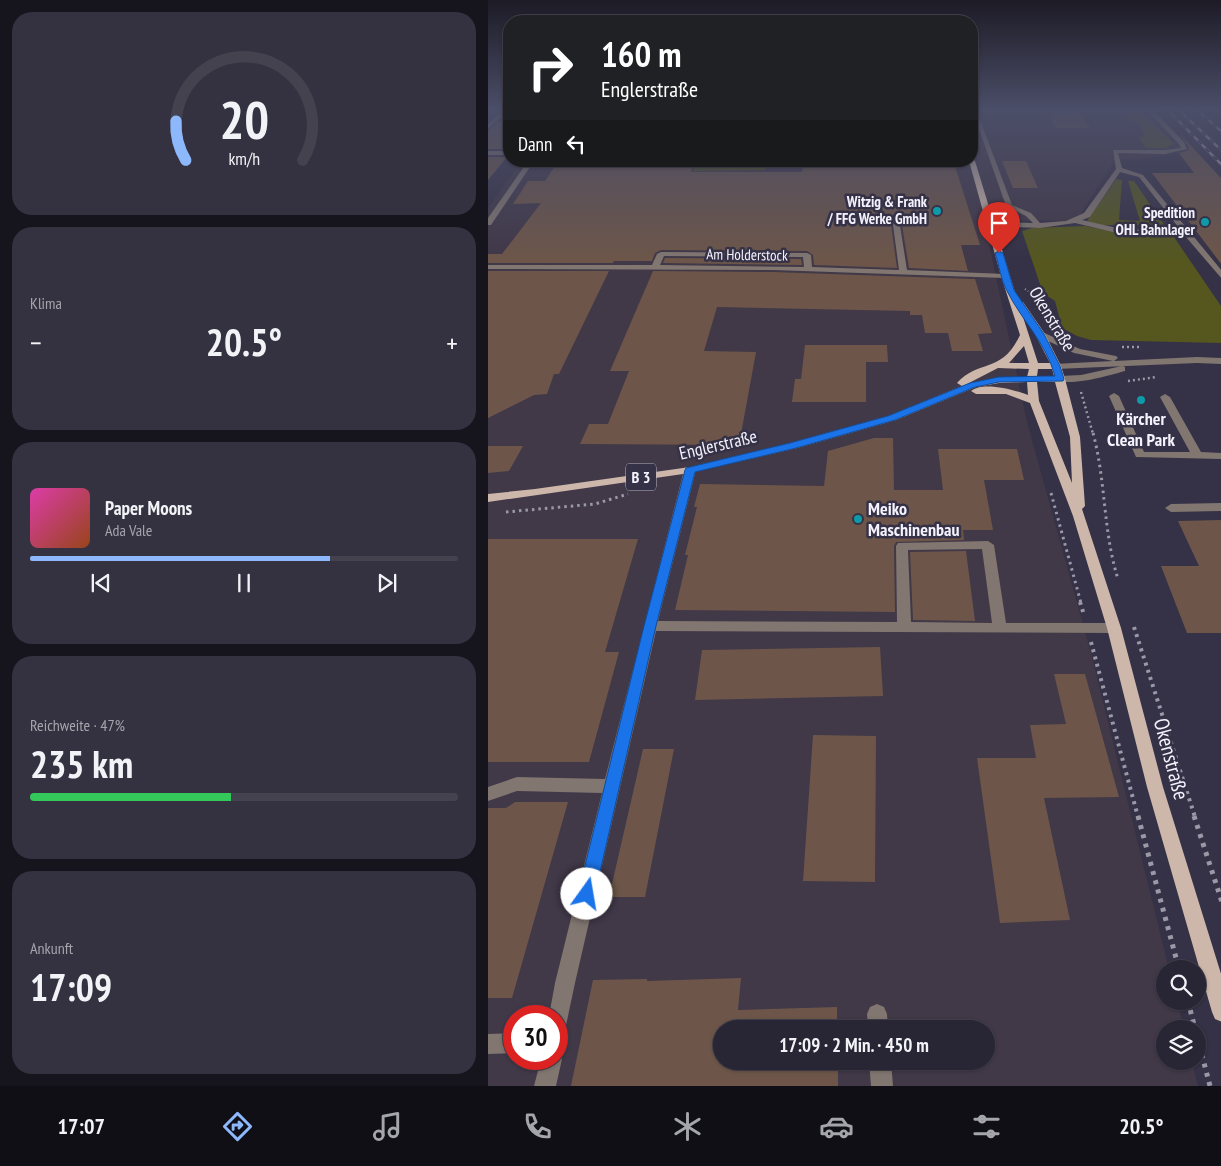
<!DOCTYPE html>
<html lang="de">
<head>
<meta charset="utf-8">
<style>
  :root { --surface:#282534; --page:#343140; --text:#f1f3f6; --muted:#a5a5ac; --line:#44424f; --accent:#8db9fc }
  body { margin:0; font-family:"PT Sans Narrow",sans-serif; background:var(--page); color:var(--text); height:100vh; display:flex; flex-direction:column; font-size:19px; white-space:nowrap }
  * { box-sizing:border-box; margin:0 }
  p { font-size:16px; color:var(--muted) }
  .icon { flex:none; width:28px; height:28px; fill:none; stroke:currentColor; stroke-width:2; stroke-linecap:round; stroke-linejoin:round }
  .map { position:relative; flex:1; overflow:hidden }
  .details { display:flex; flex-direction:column; gap:12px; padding:12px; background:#16141d; width:488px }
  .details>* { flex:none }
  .banner { position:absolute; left:15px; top:15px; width:475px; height:152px; border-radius:20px; box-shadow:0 1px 4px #0004,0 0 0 1px var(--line); background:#202124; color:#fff; overflow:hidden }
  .controls { position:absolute; left:668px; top:960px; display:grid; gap:10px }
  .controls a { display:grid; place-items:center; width:50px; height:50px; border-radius:50%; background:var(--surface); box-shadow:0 1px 4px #0004,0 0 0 1px var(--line); font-size:25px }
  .speed { position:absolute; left:15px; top:1005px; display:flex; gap:10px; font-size:25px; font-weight:700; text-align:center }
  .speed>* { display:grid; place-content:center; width:65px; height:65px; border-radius:50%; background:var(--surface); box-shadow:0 1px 4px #0004,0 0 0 1px var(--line); line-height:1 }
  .speed .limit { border:8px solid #d22; background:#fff; color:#111 }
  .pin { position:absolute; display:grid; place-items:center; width:42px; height:42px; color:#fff; margin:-51px -21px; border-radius:50% 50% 50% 0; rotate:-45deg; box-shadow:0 0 5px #0007 }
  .pin .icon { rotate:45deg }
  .me { position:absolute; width:55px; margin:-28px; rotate:13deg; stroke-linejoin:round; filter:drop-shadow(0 0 4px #0008) }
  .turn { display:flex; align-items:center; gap:18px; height:105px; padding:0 15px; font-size:22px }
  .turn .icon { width:65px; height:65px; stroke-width:2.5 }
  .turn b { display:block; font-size:35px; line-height:42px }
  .then { display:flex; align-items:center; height:48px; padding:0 15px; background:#0003; gap:10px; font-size:19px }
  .big { font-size:38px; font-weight:600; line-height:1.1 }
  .details .tile { flex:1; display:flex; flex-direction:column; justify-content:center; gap:8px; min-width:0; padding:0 18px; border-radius:20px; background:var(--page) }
  .details .dial { align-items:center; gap:0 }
  .dial svg { height:130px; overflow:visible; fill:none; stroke:var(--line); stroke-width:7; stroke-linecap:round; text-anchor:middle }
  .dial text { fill:var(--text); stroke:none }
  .song { display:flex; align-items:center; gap:15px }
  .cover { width:60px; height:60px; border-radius:8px; background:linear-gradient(135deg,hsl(320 70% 55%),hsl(20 70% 35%)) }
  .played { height:5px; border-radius:2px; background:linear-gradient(90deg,var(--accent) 70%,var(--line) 70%) }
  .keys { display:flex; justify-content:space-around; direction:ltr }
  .heat { display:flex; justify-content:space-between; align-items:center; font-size:28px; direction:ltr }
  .charge { height:8px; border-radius:4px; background:linear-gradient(90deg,#34c759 47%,var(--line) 0) }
  .trip { position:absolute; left:225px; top:1020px; width:282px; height:50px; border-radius:25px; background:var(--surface); box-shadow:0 1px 4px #0004,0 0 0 1px var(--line); font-weight:600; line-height:50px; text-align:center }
  .dock { display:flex; height:80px; justify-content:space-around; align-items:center; background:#100f15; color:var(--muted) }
  .dock .icon { width:35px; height:35px }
  .dock .on { color:var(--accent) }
  .dock b { font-size:22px; color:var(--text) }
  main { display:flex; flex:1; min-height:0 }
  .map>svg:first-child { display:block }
</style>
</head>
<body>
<main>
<section class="details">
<div class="tile dial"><svg viewBox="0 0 100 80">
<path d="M14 69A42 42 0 1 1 86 69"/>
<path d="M14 69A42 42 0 0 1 8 45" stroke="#8db9fc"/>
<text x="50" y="56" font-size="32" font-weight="700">20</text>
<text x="50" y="72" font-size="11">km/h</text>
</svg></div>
<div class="tile"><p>Klima</p>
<div class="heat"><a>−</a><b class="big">20.5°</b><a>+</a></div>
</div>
<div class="tile">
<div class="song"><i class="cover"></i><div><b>Paper Moons</b><p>Ada Vale</p></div></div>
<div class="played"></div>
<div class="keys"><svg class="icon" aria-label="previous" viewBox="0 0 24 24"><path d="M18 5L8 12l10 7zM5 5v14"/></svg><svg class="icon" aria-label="pause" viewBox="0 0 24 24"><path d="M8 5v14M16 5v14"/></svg><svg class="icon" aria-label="next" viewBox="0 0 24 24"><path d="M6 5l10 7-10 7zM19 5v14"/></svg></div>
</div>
<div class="tile"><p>Reichweite · 47%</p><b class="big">235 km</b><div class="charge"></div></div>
<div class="tile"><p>Ankunft</p><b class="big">17:09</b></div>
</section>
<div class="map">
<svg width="734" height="1086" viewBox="0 0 734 1086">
  <rect width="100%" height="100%" fill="#353146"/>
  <!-- industrial -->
  <path fill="#413848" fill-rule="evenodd" d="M484,109H665L693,139L700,152L651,159H628L588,221L496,220L539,422L603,653L681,969H676V1001H689L696,1029H676V1061H704L710,1086H0V208L34,161H484ZM26,1016H69V1059H26ZM234,1029H499V1061H234Z"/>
  <!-- green -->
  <path fill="#55571f" d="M637,109H650L686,144L677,148H658L651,138L657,135L649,122L641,121Z
    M209,161H278L277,170L205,171Z
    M628,179L634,180L631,220L652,221L640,181H646L677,226C666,229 654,225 642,224C627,224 613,228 599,221Z
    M597,226L622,231L686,237L733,306V343L603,340L589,336L574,328L567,301L555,293L534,231L544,228Z"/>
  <!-- building -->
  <path fill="#6d5649" d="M556,109H588L602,128H568Z
    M10,122H21V149H0V131Z
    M691,133L734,179V265L664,173H706L691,153L699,151L701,148Z
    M0,157H19L0,180Z
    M70,161H206L203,172H314L315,161H457L458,163H466L492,245H473L480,271L421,268L413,219L405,215L402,217L409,268L326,265L325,255L319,251L173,250L167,253L164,261H126L125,263H0V254H14L53,203L25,204L40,181H57Z
    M514,161H538L550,188H525Z
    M177,258L313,259L314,265L175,263Z
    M0,271H121L71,374H66L59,394L46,395L0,418Z
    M165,271L285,272L484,279H487L504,333L490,334L495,351H464L460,333H437L434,315H422V311L229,307L216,351L268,352L251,445L92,444L101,424H120L141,371H122Z
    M317,345H399L400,362H378V402H304L307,379H313Z
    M386,438H405L406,490H455L450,449H529L536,480H496L505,530H475L476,540L408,542L406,546L407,612L187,610L200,555H197L209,507H206L212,484L336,486L340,451Z
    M0,446H35L21,471L0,473Z
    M734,520V633H699L673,566H711L690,521Z
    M0,539H150L117,652H131L101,762H0Z
    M478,551L487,621L425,620L422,552Z
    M392,647L395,696L207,700L214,650Z
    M566,674H597L631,797L556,798L582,920L512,923L489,758H548L542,725L578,724Z
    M325,735L388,736L387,882L315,881Z
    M155,749H186L157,897H121Z
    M27,802H80L24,998H0V808H18Z
    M253,978L250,1010L349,1007V1029H234V1061H350V1086H83L105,980L159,979V981Z"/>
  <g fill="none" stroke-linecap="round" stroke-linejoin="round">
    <!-- path-far4 -->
    <path stroke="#9b98a7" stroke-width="2" stroke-dasharray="1 2.5" stroke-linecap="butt" d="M537,289L553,300"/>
    <!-- path-far3 -->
    <path stroke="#9b98a7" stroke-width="2.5" stroke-dasharray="2 3" stroke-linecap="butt" d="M552,299L560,317
      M634,347H653
      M640,381L669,377
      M593,392L605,434"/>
    <!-- path-far2 -->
    <path stroke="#9b98a7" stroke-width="3" stroke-dasharray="2.5 4" stroke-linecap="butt" d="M605,433C618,481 615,532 630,579
      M563,493L593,603
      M18,512L107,504L140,494"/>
    <!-- path-far1 -->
    <path stroke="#9b98a7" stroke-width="4" stroke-dasharray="3 4.5" stroke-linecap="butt" d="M592,602L596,615
      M646,627L707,817
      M603,642L650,817"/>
    <!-- path -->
    <path stroke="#9b98a7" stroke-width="5" stroke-dasharray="4 5.5" stroke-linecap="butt" d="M650,816L691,969
      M706,816L734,902
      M700,1001L707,1029
      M709,1036L722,1086"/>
    <!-- minor -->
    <path fill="#817670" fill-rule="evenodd" d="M484,109H488L524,205L543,213L552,223L578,221L596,213L628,169L625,150H677L693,148L691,144L658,109H664L696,142L699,149L677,154L630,153L634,168L655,175L734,271V279L698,237L629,233L587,223L552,228L500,226L499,224L503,222L545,223L538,216L518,206ZM632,172L651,177L695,233L629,228L594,220L602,217Z
      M21,114V118H12L0,129V124L9,115Z
      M0,151H21V155H0Z
      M40,161H46L3,225H0V218Z
      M404,217L411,219L419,270L517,274L521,276L517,278L285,270L0,269V265H164L169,254L173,252L319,253L323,255L324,267L411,270ZM176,256L315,257L316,267L172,265Z
      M552,331L592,349L628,356L630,358L626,361L709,357L734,358V364L709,363L568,369L563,366L565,364L625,361L586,353L549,336L547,334Z
      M634,366L637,367V371C623,375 578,388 567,379L572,376L593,375Z
      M626,393L631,396L656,452H702L672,397L677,394L682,397L713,452L734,453V459L648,457L621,396Z
      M202,467L208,470L170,621L409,622L408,546L410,543L500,541L506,545L518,623H626L631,624L633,628L631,632L626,633L168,631L87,983L76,1035L69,1038V1016H61L67,983L114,793L29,791L0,801V787L29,777L117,779L196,470ZM494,549L504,623L423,622L420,550Z
      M734,503V511L683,512L677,508L683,504Z
      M389,1004L396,1007L399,1014L400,1029H380L379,1014L382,1007Z
      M26,1033V1053L0,1054V1034Z
      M69,1051L74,1059L68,1086H46L53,1059H69Z
      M381,1061H403L405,1086H383Z"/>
    <!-- major -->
    <path fill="#cdb7aa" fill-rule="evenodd" d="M484,159L487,161L530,302H535L557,334L573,366L577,379L592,437L597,506L594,509L633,628L675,787L734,977V1022L727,1019L724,1012L659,787L619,628L585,516L542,403L518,394H488L483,391C495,381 527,390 540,395L539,382L511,383L488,387L408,420L309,448L202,473L0,502V494L47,489L202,467L302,443L400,416L474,386L469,383C491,359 514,374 532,335L513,276L481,161H484ZM534,314L547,334L562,363H550ZM536,346L541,363H521ZM510,368L541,369L539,377H511L479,384ZM550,369H564L566,376H549ZM549,382H567L582,437L584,483L551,401Z"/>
    <!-- rail casing -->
    <g stroke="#aaa7b6" stroke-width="2.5">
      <path id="rail" d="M679,109L734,165
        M690,109L734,151
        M708,109L734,132"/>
    </g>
    <!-- rail -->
    <use href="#rail" stroke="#353146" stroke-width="2" stroke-dasharray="5.5" stroke-linecap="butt"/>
  </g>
  <!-- sky -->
  <linearGradient id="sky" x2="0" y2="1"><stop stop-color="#1d1b26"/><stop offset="0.42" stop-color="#4b4e68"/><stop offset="1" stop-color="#4b4e68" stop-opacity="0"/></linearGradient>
  <rect width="734" height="261" fill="url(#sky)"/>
  <!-- route -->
  <path fill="#1a73e8" stroke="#114b97" d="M511,251L515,253L526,290L556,334L572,366L576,379L575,381L511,382L487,387L407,420L308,448L207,472L168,626L107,894L105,899L99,901L93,899L90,894L156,626L197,470L198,468L302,443L400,416L482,383L511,377L567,376C557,341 534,321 519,291C513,280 511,265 507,253Z"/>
  <!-- markers -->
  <g fill="#0f9aa8" stroke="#353146" stroke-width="2">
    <circle cx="449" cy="211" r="5"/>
    <circle cx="717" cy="222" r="5"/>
    <circle cx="653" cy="400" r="5"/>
    <circle cx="370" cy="519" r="5"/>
  </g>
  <g text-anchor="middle" stroke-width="5" stroke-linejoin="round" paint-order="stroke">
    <!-- far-poi labels -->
    <g font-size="15" font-weight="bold" fill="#f4f2fd" stroke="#353146" text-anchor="end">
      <text x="439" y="207">Witzig &amp; Frank<tspan x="439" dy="17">/ FFG Werke GmbH</tspan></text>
      <text x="707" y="218">Spedition<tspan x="707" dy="17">OHL Bahnlager</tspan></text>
    </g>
    <!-- far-street labels -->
    <g font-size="15" fill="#f4f2fd" stroke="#353146">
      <text transform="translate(259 255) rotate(1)" y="5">Am Holderstock</text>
    </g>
    <!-- shield labels -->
    <rect fill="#353146" stroke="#bbb8c6" stroke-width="1" x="138" y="463.5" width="30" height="27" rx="4"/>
    <g font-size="16" font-weight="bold" fill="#f4f2fd">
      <text x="153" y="483">B 3</text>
    </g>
    <!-- street labels -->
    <g font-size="18" fill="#f4f2fd" stroke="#353146">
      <text transform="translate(564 319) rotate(59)" y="6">Okenstraße</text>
      <text transform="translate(230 445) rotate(-13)" y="6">Englerstraße</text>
    </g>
    <!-- poi labels -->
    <g font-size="18" font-weight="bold" fill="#f4f2fd" stroke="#353146">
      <text x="653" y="425">Kärcher<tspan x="653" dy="21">Clean Park</tspan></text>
      <text x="380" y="515" text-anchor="start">Meiko<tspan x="380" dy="21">Maschinenbau</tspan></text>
    </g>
    <!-- near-street labels -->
    <g font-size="21" fill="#f4f2fd" stroke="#353146">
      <text transform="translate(683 759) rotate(75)" y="7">Okenstraße</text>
    </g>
  </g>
</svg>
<div class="controls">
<a><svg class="icon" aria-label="search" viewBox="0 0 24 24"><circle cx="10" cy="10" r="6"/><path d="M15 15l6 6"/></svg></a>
<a><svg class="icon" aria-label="layers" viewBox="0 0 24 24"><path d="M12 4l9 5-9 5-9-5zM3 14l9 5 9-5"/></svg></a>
</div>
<div class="speed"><div class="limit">30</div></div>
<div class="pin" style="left:511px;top:253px;background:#d93025"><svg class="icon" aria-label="arrive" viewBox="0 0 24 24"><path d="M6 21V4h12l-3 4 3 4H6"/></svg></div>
<svg class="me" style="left:99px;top:894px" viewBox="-20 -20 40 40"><circle r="19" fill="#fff"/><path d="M0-13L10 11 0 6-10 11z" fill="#1a73e8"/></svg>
<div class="trip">17:09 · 2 Min. · 450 m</div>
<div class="banner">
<div class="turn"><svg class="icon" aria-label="right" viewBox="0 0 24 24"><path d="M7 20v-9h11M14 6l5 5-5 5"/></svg><div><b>160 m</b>Englerstraße</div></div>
<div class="then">Dann<svg class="icon" aria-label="left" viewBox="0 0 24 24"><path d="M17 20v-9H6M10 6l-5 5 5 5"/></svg></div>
</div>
</div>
</main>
<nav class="dock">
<b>17:07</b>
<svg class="icon on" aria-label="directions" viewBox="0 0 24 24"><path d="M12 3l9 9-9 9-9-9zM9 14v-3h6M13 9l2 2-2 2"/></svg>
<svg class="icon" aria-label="music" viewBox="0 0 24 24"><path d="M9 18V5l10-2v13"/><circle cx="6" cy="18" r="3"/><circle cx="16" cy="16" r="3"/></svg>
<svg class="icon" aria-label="phone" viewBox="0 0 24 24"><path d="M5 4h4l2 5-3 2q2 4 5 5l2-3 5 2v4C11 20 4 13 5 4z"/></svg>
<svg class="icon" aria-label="climate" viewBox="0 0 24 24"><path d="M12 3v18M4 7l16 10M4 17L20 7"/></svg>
<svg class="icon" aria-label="car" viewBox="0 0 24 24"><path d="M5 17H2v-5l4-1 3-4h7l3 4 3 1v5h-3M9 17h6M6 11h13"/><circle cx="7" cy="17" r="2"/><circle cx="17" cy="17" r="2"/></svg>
<svg class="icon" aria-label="filters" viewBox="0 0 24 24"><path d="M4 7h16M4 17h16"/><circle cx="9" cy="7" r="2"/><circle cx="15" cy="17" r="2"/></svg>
<b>20.5°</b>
</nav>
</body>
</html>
